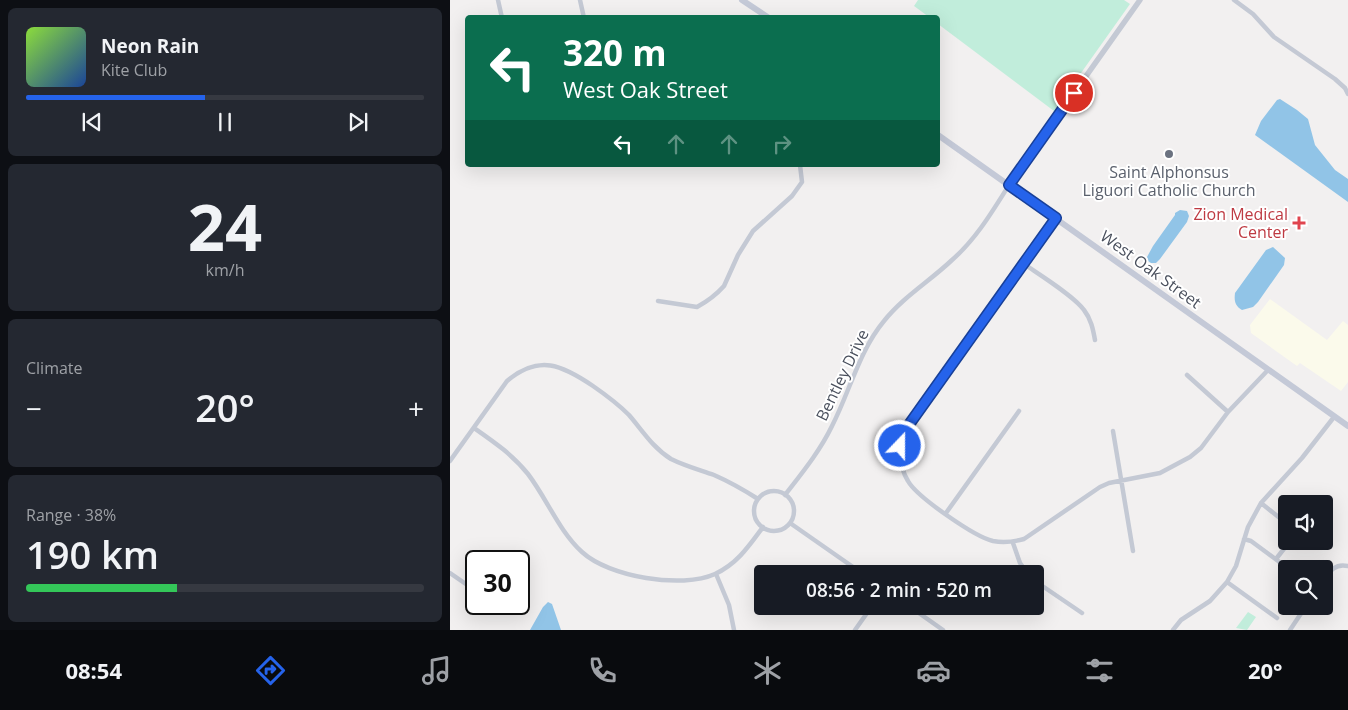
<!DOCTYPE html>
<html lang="en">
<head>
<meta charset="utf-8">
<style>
  :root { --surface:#171b24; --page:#242831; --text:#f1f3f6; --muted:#9ea1a6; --line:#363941; --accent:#2563eb }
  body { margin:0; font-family:"Open Sans",sans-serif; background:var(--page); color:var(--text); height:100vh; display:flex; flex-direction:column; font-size:19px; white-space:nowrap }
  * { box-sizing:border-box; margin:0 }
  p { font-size:16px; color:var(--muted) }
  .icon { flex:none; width:28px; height:28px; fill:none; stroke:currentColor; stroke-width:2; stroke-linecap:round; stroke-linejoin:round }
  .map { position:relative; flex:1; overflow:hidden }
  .sheet { display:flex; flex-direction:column; gap:8px; padding:8px; background:#0d0f14; width:450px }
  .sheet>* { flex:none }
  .guide { position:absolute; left:15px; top:15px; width:475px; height:152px; border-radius:5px; box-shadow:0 5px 20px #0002; background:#0b6e4f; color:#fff; overflow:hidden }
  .fabs { position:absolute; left:828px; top:495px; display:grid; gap:10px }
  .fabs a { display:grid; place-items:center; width:55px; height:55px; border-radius:5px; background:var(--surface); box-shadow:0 5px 20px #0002; font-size:25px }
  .speed { position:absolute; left:15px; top:550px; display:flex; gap:10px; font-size:25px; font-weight:700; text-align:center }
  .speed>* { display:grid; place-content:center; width:65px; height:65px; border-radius:50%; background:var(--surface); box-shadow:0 5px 20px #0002; line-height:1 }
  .speed .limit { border:2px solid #111; border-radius:8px; background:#fff; color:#111 }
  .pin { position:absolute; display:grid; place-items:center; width:42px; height:42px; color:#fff; margin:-21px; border:2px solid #fff; border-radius:50%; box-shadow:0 1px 5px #0007 }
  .me { position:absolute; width:55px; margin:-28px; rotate:22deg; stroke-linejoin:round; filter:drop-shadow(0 0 4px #0008) }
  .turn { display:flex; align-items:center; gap:18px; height:105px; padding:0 15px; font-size:22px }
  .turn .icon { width:65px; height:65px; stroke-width:2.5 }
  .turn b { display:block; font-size:35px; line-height:42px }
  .lanes { display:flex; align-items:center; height:48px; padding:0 15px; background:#0003; justify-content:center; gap:25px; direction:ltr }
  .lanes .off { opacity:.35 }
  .big { font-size:38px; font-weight:600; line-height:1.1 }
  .sheet .tile { flex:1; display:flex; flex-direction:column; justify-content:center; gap:8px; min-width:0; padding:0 18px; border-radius:8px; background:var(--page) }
  .sheet .dial { align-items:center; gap:0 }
  .dial b { font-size:65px; line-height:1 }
  .song { display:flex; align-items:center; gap:15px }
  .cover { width:60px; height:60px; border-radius:8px; background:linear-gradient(135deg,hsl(90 70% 55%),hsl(220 70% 35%)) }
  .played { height:5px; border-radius:2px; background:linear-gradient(90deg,var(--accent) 45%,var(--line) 45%) }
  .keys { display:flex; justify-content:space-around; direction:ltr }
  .heat { display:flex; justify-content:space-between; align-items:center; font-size:28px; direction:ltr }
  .charge { height:8px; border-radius:4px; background:linear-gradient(90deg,#34c759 38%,var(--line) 0) }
  .trip { position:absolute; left:304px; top:565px; width:290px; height:50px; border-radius:5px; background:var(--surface); box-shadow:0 5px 20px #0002; font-weight:600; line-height:50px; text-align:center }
  .dock { display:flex; height:80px; justify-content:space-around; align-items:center; background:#090b0e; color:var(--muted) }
  .dock .icon { width:35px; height:35px }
  .dock .active { color:var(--accent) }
  .dock b { font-size:22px; color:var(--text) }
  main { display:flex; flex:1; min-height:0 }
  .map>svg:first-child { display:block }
</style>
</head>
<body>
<main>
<section class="sheet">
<div class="tile">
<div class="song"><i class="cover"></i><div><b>Neon Rain</b><p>Kite Club</p></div></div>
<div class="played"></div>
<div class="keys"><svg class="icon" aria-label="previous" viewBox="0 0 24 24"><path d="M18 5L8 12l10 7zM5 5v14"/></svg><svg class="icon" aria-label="pause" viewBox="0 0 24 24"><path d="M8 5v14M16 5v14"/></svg><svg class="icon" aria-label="next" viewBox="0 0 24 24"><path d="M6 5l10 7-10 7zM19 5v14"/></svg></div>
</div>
<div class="tile dial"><b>24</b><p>km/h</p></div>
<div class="tile"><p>Climate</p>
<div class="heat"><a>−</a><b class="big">20°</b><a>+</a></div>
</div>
<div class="tile"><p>Range · 38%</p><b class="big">190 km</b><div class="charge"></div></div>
</section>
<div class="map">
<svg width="898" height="630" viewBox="0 0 898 630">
  <rect width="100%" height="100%" fill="#f2f0f0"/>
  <!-- commercial -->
  <path fill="#fbfaeb" d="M820,299L877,340L893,321L898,325V382L891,391L850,363L847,366L801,333L800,325Z"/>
  <!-- green -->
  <path fill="#c1eddb" d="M468,0H674L680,4L604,111L488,24V18L479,17L464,6Z
    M798,612L806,617L797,630L786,628Z"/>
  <!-- water -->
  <path fill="#91c4e7" d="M830,99L847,110L858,119L865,145L885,170L898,179V202L805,135L811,121L827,100Z
    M730,210L737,211L739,216L737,222L710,259L706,263H701L698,261L697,257L703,246L725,215V213Z
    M823,247L835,258L834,265L808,302L803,307L792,310C785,306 784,301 785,293L816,250Z
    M98,602L102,604L111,630H80L93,607Z"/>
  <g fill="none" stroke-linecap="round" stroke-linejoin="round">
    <!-- minor -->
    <path stroke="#c4c9d4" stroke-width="4.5" d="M48,0L52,18
      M130,0L134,18
      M784,0L803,14L824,37L885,79L895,88L898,94
      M606,218L458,426C449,443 447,463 458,481C467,497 525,537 543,541C554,543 563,542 574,539L650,487L659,483L710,473L740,457L751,448L778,412L818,370
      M574,264C590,275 624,296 634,310C641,319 643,329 645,340
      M208,301L247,307C258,301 266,295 274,286L288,255L303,231L342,196L352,182L350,165
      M737,375L778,412
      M24,428C44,442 63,455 78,474C97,499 109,531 132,552C159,577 232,589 265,574C287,564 299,546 313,527
      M663,431L683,551
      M0,461L57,381C89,354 112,365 143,386C156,395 168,404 179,415C192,430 203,448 221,459C235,466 250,470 264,475C280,482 294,490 308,499
      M304 511a20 20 0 1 1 40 0a20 20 0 1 1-40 0Z
      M335,495C352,473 370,451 382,426C400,391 409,351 434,321C453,297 480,281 502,260C526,239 542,212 559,185
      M811,503L836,523
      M496,513L569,411
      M340,523L413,574
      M794,539L801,541L839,569
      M563,543L570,563L578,574
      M826,559L840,541
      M0,573L26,591
      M266,574L279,605L284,630
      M874,580C880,571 885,563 898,566
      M585,581L632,613
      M777,582L827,618
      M459,606L493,630
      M405,630L422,606
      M723,630L731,620L760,601L777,582L786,566L798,527L811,503L852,458L884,417
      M840,630L856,606"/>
    <!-- tertiary -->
    <path stroke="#c4c9d4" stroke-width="5.5" d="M559,185L690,0"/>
    <!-- secondary -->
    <path stroke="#c4c9d7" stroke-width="6" d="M292,0L319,18
      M488,135L898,426"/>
  </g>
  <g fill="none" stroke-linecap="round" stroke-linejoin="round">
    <!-- route casing -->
    <g stroke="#184099" stroke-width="12">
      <path id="route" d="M450,446L453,436L458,426L606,218L559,185L624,93"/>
    </g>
    <!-- route -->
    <use href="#route" stroke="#2563eb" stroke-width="9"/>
  </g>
  <!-- markers -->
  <circle fill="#6b7280" stroke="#fff" stroke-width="2" cx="719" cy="154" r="5"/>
  <path fill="#e0444e" stroke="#fff" stroke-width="2" d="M846.5 215.5h5v5h5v5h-5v5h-5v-5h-5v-5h5z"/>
  <g text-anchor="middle" stroke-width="4" stroke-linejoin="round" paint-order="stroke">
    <!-- worship labels -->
    <g font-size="16" fill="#5b616d" stroke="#fff">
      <text x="719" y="178">Saint Alphonsus<tspan x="719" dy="18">Liguori Catholic Church</tspan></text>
    </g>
    <!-- health labels -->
    <g font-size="16" fill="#be3a42" stroke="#fff" text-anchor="end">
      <text x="838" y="220">Zion Medical<tspan x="838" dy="18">Center</tspan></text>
    </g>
    <!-- street labels -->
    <g font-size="16" fill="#494f5c" stroke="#fff">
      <text transform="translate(701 269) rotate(36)" y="6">West Oak Street</text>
      <text transform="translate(392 375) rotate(-64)" y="6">Bentley Drive</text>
    </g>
  </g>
</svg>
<div class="fabs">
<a><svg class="icon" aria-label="sound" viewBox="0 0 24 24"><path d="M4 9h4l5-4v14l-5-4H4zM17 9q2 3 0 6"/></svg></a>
<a><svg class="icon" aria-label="search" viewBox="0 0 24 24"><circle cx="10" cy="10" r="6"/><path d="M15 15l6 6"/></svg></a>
</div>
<div class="speed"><div class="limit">30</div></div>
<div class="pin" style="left:624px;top:93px;background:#d93025"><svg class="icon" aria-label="arrive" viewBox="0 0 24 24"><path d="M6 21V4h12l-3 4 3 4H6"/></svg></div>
<svg class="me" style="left:450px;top:446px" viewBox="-20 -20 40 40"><circle r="17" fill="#2563eb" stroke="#fff" stroke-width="3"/><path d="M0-11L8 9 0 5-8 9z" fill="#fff"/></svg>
<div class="trip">08:56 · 2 min · 520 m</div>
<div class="guide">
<div class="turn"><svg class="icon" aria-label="left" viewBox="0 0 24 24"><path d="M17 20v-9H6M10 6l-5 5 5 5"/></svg><div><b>320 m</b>West Oak Street</div></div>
<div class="lanes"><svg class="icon" aria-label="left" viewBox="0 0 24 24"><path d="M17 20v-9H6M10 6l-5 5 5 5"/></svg><svg class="icon off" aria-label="ahead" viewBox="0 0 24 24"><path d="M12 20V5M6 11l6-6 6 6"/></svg><svg class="icon off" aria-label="ahead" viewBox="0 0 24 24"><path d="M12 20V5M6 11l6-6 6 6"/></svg><svg class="icon off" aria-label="right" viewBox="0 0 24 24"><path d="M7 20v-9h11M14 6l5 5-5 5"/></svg></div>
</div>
</div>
</main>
<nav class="dock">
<b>08:54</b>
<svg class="icon active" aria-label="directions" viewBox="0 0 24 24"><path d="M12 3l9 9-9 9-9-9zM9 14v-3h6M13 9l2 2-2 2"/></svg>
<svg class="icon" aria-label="music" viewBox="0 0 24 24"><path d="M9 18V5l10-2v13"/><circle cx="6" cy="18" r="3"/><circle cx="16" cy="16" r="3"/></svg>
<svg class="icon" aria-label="phone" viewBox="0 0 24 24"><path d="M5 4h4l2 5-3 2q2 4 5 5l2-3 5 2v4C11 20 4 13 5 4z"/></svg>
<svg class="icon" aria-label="climate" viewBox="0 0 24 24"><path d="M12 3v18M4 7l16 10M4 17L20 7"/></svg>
<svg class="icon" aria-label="car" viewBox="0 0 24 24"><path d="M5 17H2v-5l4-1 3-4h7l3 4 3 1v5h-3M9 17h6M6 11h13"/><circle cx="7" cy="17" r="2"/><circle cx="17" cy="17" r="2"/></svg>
<svg class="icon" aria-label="filters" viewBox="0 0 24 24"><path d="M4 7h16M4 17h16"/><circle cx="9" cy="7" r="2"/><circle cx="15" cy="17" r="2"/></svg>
<b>20°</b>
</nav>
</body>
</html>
